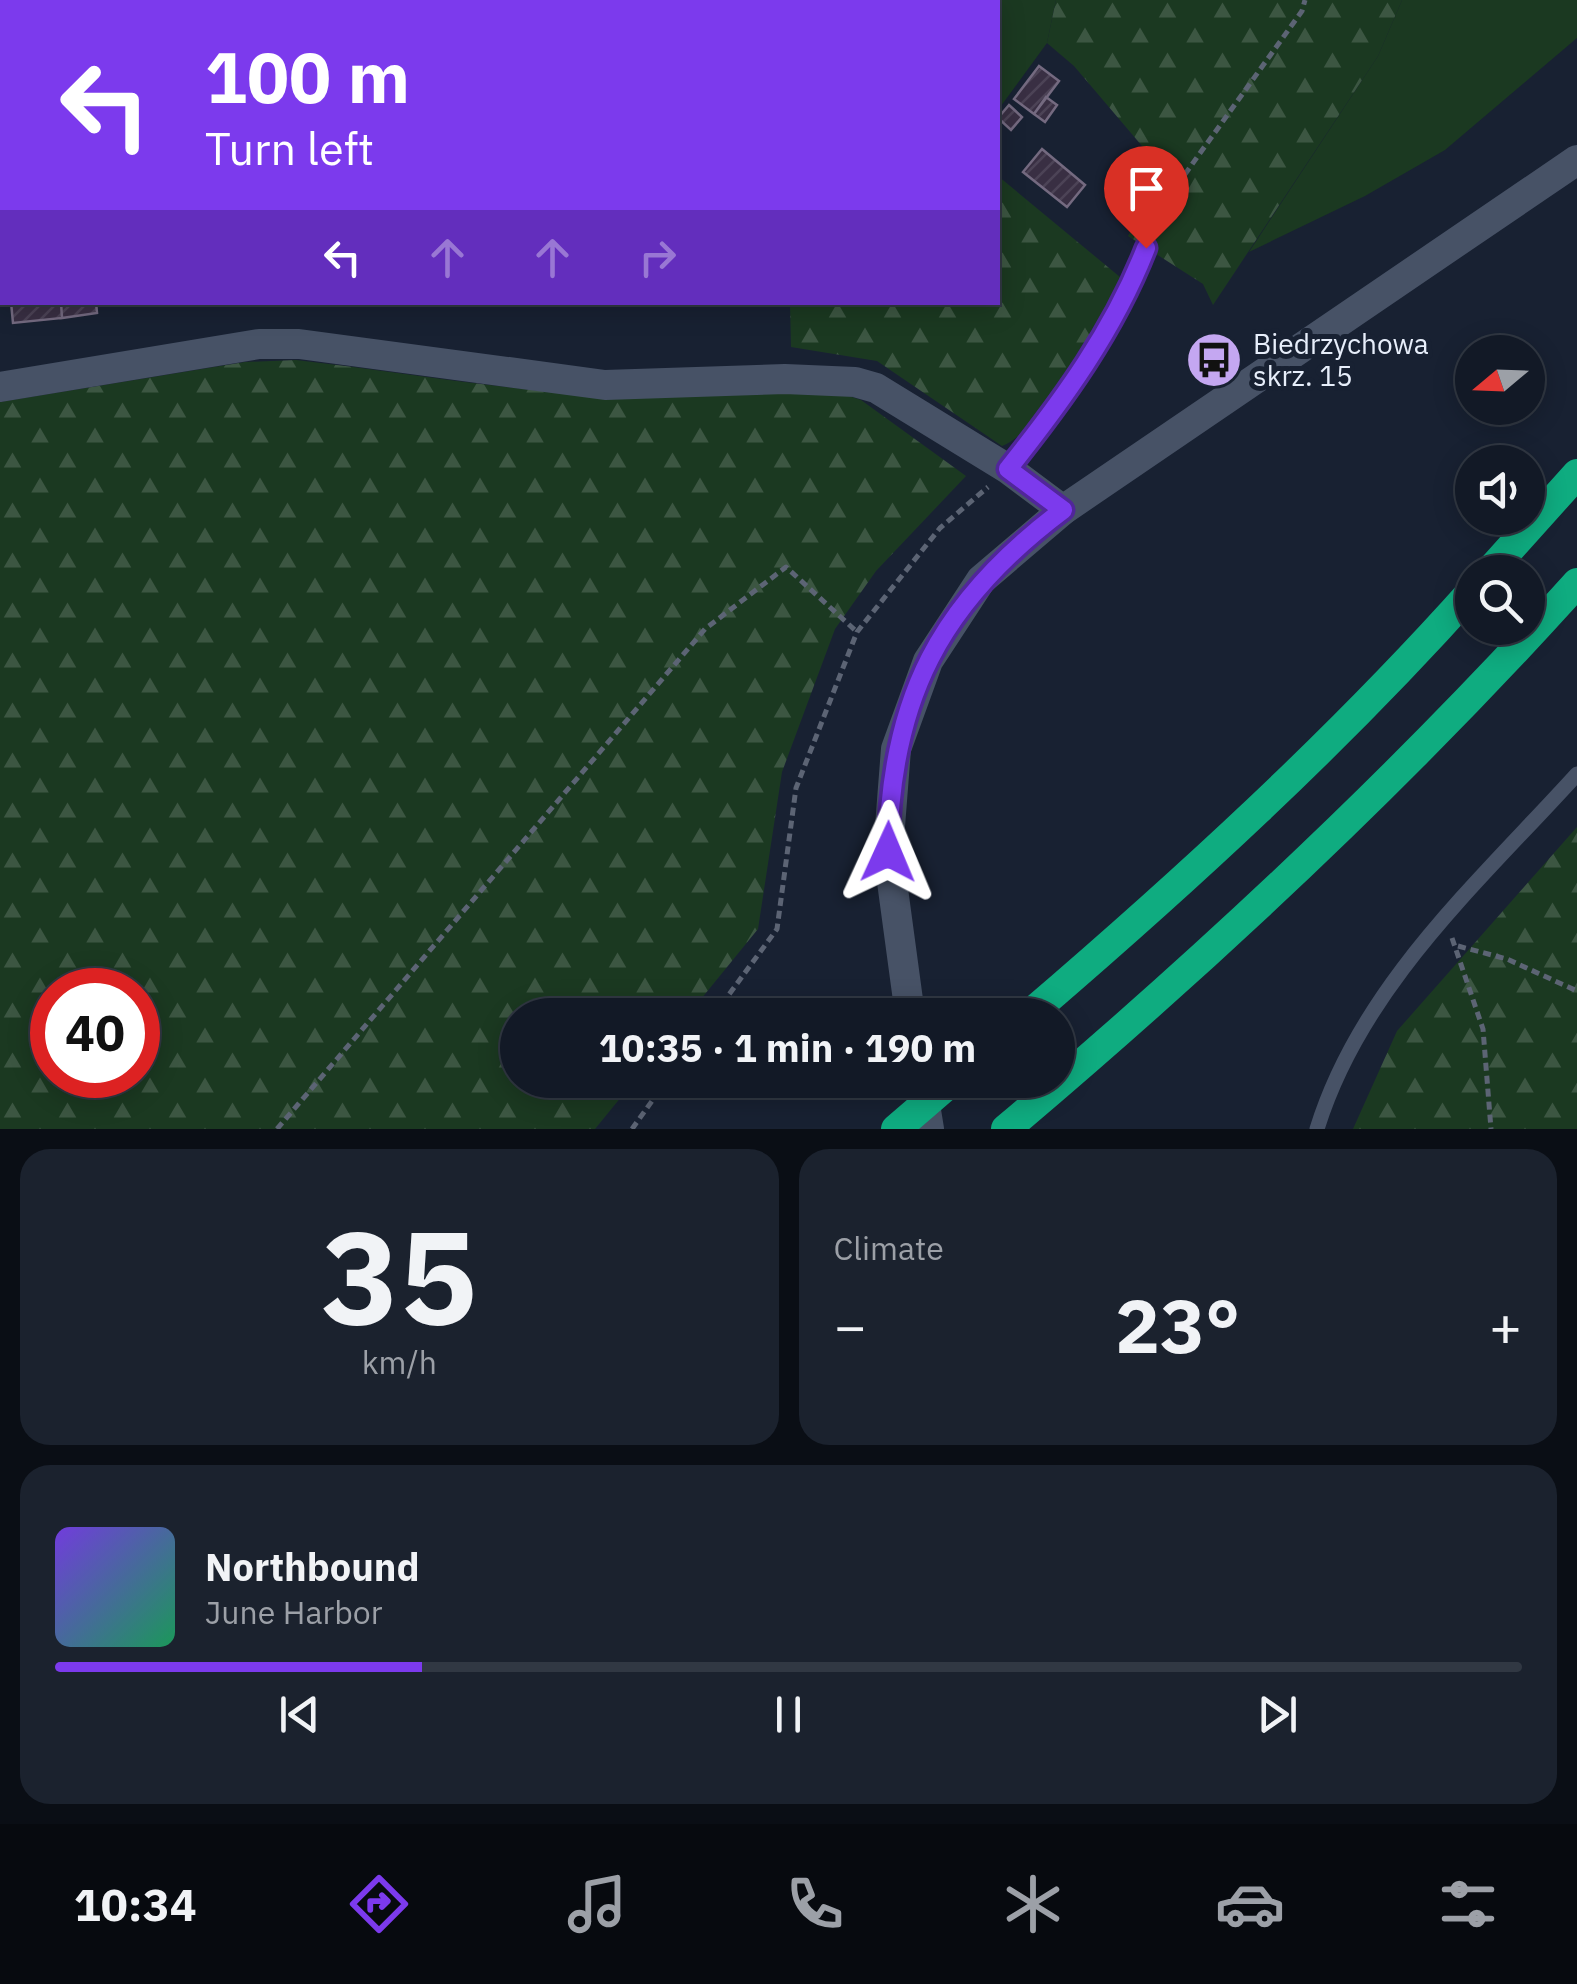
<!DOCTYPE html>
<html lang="en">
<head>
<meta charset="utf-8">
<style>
  :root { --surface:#121926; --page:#1b222e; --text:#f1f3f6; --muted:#9ca0a7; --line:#313843; --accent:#7c3aed }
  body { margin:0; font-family:"IBM Plex Sans",sans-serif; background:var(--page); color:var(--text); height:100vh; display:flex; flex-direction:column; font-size:38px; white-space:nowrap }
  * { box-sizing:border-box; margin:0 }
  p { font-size:32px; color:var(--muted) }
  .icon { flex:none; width:55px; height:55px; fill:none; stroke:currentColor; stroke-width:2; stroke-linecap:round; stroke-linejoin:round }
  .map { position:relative; height:1129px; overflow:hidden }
  .details { display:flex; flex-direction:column; gap:20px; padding:20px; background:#0a0e15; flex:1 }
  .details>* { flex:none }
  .guide { position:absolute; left:0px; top:0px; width:1000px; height:305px; box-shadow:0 5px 25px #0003,0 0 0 2px var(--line); background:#7c3aed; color:#fff; overflow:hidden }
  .needle { width:65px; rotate:251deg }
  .controls { position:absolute; left:1455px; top:335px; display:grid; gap:20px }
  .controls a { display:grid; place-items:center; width:90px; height:90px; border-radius:50%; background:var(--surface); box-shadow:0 5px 25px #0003,0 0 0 2px var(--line); font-size:50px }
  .speed { position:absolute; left:30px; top:968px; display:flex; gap:20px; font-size:50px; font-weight:700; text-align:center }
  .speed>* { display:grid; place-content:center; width:130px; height:130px; border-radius:50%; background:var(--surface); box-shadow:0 5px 25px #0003,0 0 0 2px var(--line); line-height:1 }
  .speed .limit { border:15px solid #d22; background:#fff; color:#111 }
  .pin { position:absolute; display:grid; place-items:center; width:85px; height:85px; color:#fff; margin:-102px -42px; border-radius:50% 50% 50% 0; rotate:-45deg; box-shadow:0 0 10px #0007 }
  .pin .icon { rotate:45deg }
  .me { position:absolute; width:110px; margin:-55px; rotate:1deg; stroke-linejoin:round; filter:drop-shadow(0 0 8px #0008) }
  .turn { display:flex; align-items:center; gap:35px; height:210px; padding:0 40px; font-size:45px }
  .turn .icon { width:130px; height:130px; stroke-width:2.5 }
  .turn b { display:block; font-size:70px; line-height:85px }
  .lanes { display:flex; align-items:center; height:95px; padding:0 40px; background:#0003; justify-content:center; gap:50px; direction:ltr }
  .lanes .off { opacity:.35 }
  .big { font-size:75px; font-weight:700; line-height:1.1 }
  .details .tile { flex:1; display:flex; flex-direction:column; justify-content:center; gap:15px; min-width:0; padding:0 35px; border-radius:30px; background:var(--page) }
  .details .dial { align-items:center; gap:0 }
  .dial b { font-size:130px; line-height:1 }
  .song { display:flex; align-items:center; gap:30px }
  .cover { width:120px; height:120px; border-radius:15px; background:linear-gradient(135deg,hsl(260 70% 55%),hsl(150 70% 35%)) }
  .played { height:10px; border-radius:5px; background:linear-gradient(90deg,var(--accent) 25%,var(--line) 25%) }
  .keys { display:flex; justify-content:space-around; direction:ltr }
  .heat { display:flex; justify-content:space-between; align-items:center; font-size:55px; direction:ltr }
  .details .tiles { flex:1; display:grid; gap:20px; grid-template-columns:1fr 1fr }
  .tile:last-child { grid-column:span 2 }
  .trip { position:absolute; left:500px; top:998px; width:575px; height:100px; border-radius:50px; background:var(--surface); box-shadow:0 5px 25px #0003,0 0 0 2px var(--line); font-weight:700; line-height:100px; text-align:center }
  .menu { display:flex; height:160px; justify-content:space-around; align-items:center; background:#070a0f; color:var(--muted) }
  .menu .icon { width:70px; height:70px }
  .menu .current { color:var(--accent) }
  .menu b { font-size:45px; color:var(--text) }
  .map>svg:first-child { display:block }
</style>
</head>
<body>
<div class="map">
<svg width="1577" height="1129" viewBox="0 0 1577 1129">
  <defs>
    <pattern id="forest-firs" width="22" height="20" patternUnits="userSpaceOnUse" patternTransform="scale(2.5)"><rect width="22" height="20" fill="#1b3921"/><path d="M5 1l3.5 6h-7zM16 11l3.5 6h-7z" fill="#3c5642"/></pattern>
    <pattern id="building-hatch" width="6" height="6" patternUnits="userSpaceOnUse" patternTransform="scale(2.5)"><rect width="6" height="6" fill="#392f43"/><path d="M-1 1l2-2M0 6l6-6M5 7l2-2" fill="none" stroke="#4c4356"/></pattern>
  </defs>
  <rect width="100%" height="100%" fill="#182132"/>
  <!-- grass -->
  <path fill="#1b3921" d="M853,0H1056L1047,43L998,110V2Z
    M1402,0H1577V38L1445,150L1365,196L1249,252L1378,56Z"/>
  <!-- forest -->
  <path fill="url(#forest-firs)" fill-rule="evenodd" d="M0,0H497L2,2L0,212Z
    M1056,0H1402L1378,56L1213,305L1203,284L1128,236L1165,173L1074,66L1047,43Z
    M998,176L1126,282C1098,327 1048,426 1002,446L877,361L791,347L790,303L998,302Z
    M296,360C400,372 505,390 609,397C686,402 788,374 861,400L966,476L876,571L835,629L782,772L758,929L688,1015H518V1080H635L595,1129H0V402L245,362ZM52,990H138V1075H52Z
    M1577,827V1129H1353L1397,1031Z"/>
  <!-- building -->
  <path fill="url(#building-hatch)" stroke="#746a80" stroke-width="2.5" d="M1039,66L1059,81L1034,114L1014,99Z
    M1046,97L1057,105L1045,122L1034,114Z
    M1009,105L1022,117L1011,130L998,118Z
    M1042,149L1085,185L1067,207L1023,172Z
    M11,302H61L62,318L13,323Z
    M61,302H96L97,313L62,318Z"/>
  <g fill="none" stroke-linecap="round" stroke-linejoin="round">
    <!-- path -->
    <path stroke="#5c6474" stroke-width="5" stroke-dasharray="8 5" stroke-linecap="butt" d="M1153,231L1165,202L1302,11L1305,0
      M1452,938L1483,1029L1491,1129
      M1458,946L1507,959L1577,991
      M714,1015L777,929L796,788L857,632L940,528L988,487
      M277,1129L705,629L786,567L857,632
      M632,1129L667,1080"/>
    <!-- lane -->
    <path stroke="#475266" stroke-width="15" d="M1008,469C1063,400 1114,330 1147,248
      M1317,1129C1361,986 1479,882 1577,774"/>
    <!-- street -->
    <path stroke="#475266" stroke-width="30" d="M0,387L259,344H299L605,385L785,379L855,382L876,388L1008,469L1063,510"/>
    <!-- secondary -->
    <path stroke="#475266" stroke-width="30" d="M910,1015L888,852L896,749L928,661L981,580L1063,510L1577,160
      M921,1080L929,1129"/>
    <!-- highway -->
    <path stroke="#0fac80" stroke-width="30" d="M1489,572L1577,474
      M1029,1015C1184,882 1336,743 1472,591
      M896,1129L953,1080
      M1006,1129C1206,960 1402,777 1577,583"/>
  </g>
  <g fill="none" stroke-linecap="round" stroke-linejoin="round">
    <!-- route casing -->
    <g stroke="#51269a" stroke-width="25">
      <path id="route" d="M888,852C890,699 940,602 1063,510L1008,469C1063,400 1114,330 1146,248"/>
    </g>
    <!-- route -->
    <use href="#route" stroke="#7c3aed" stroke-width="18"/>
  </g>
  <!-- icons -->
  <defs>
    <g id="bus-disc" transform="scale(2.875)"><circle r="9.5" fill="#c4a7f1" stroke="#182132"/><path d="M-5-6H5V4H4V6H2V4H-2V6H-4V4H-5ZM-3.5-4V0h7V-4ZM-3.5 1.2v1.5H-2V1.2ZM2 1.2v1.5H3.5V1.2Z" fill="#111"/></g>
  </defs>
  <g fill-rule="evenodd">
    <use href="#bus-disc" x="1214" y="360"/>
  </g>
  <g text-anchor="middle" stroke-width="10" stroke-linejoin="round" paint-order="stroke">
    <!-- poi labels -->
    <g font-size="28" fill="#e7eefa" stroke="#182132" text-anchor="start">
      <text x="1253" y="354">Biedrzychowa<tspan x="1253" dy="32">skrz. 15</tspan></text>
    </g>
  </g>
</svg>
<div class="controls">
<a><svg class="needle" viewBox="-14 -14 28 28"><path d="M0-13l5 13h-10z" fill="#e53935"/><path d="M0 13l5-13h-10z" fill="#9ca0a7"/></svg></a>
<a><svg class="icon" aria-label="sound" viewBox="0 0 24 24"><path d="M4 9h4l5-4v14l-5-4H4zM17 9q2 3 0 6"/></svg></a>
<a><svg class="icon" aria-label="search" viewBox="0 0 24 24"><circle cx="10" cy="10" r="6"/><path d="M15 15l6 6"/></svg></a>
</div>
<div class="speed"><div class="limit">40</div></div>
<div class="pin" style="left:1146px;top:248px;background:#d93025"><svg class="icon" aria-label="arrive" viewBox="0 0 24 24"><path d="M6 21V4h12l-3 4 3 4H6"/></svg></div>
<svg class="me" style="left:888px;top:852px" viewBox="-20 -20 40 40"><path d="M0-17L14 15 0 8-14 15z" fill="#7c3aed" stroke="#fff" stroke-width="4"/></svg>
<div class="trip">10:35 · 1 min · 190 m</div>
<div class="guide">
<div class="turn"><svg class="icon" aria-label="left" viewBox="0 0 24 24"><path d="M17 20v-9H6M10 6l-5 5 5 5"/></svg><div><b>100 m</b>Turn left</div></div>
<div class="lanes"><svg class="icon" aria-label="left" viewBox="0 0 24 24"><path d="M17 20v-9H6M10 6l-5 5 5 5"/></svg><svg class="icon off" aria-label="ahead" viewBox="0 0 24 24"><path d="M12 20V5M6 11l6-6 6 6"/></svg><svg class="icon off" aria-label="ahead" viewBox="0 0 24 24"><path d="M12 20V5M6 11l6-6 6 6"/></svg><svg class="icon off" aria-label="right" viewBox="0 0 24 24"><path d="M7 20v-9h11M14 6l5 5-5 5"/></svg></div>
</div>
</div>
<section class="details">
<div class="tiles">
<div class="tile dial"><b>35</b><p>km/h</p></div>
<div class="tile"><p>Climate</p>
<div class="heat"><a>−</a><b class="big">23°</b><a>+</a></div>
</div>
<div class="tile">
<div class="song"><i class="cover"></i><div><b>Northbound</b><p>June Harbor</p></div></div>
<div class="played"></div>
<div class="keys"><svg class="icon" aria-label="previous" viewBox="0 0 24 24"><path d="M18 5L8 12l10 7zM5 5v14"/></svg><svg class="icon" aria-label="pause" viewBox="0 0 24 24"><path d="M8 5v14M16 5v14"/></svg><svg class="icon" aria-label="next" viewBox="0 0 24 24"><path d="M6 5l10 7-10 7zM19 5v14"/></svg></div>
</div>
</div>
</section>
<nav class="menu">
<b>10:34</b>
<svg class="icon current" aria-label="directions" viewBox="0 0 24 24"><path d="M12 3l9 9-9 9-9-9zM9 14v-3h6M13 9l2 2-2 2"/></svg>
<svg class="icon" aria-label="music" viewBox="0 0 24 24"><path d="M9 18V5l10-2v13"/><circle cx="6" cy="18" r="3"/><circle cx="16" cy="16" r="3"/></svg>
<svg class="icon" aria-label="phone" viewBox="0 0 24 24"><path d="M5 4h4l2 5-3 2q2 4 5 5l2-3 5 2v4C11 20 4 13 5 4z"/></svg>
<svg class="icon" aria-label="climate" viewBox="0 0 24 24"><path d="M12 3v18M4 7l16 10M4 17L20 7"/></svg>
<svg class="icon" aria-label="car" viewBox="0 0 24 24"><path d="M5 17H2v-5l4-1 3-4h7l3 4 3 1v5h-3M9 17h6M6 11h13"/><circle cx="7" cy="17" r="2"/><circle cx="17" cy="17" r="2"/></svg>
<svg class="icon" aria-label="filters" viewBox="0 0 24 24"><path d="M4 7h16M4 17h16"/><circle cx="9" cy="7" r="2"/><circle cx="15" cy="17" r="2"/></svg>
</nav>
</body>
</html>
